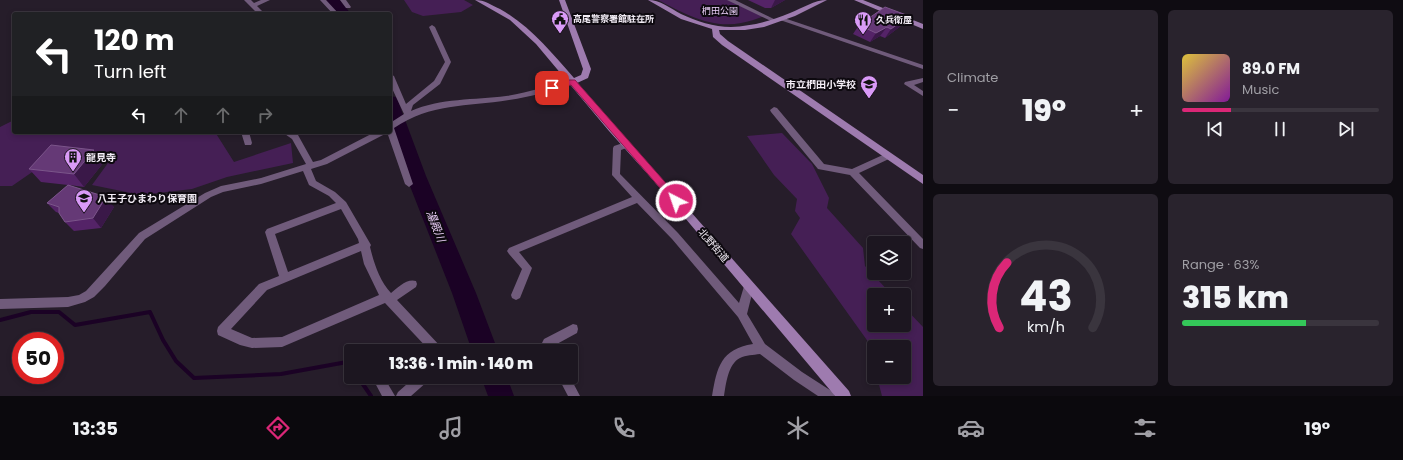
<!DOCTYPE html>
<html lang="en">
<head>
<meta charset="utf-8">
<style>
  :root { --surface:#1c1620; --page:#29232d; --text:#f1f3f6; --muted:#a09fa5; --line:#3a353e; --accent:#db2777 }
  body { margin:0; font-family:Poppins,"Noto Sans JP",sans-serif; background:var(--page); color:var(--text); height:100vh; display:flex; flex-direction:column; font-size:15px; white-space:nowrap }
  * { box-sizing:border-box; margin:0 }
  p { font-size:13px; color:var(--muted) }
  .icon { flex:none; width:22px; height:22px; fill:none; stroke:currentColor; stroke-width:2; stroke-linecap:round; stroke-linejoin:round }
  .map { position:relative; flex:1; overflow:hidden }
  .drawer { display:flex; flex-direction:column; gap:10px; padding:10px; background:#0f0c12; width:480px }
  .drawer>* { flex:none }
  .top-card { position:absolute; left:12px; top:12px; width:380px; height:122px; border-radius:4px; box-shadow:0 2px 6px #0003,0 0 0 1px var(--line); background:#202124; color:#fff; overflow:hidden }
  .buttons { position:absolute; left:867px; top:236px; display:grid; gap:8px }
  .buttons a { display:grid; place-items:center; width:44px; height:44px; border-radius:4px; background:var(--surface); box-shadow:0 2px 6px #0003,0 0 0 1px var(--line); font-size:20px }
  .speed { position:absolute; left:12px; top:332px; display:flex; gap:8px; font-size:20px; font-weight:700; text-align:center }
  .speed>* { display:grid; place-content:center; width:52px; height:52px; border-radius:50%; background:var(--surface); box-shadow:0 2px 6px #0003,0 0 0 1px var(--line); line-height:1 }
  .speed .limit { border:6px solid #d22; background:#fff; color:#111 }
  .pin { position:absolute; display:grid; place-items:center; width:34px; height:34px; color:#fff; margin:-17px; border-radius:8px; box-shadow:0 2px 6px #0006 }
  .me { position:absolute; width:44px; margin:-22px; rotate:319deg; stroke-linejoin:round; filter:drop-shadow(0 0 3px #0008) }
  .turn { display:flex; align-items:center; gap:14px; height:84px; padding:0 16px; font-size:18px }
  .turn .icon { width:52px; height:52px; stroke-width:2.5 }
  .turn b { display:block; font-size:28px; line-height:34px }
  .lanes { display:flex; align-items:center; height:38px; padding:0 16px; background:#0003; justify-content:center; gap:20px; direction:ltr }
  .lanes .off { opacity:.35 }
  .big { font-size:30px; font-weight:800; line-height:1.1 }
  .drawer .widget { flex:1; display:flex; flex-direction:column; justify-content:center; gap:6px; min-width:0; padding:0 14px; border-radius:6px; background:var(--page) }
  .drawer .dial { align-items:center; gap:0 }
  .dial svg { height:104px; overflow:visible; fill:none; stroke:var(--line); stroke-width:7; stroke-linecap:round; text-anchor:middle }
  .dial text { fill:var(--text); stroke:none }
  .song { display:flex; align-items:center; gap:12px }
  .cover { width:48px; height:48px; border-radius:6px; background:linear-gradient(135deg,hsl(50 70% 55%),hsl(290 70% 35%)) }
  .played { height:4px; border-radius:2px; background:linear-gradient(90deg,var(--accent) 25%,var(--line) 25%) }
  .keys { display:flex; justify-content:space-around; direction:ltr }
  .heat { display:flex; justify-content:space-between; align-items:center; font-size:22px; direction:ltr }
  .charge { height:6px; border-radius:3px; background:linear-gradient(90deg,#34c759 63%,var(--line) 0) }
  .drawer .tiles { flex:1; display:grid; gap:10px; grid-template-columns:repeat(2,1fr) }
  .trip { position:absolute; left:344px; top:344px; width:234px; height:40px; border-radius:4px; background:var(--surface); box-shadow:0 2px 6px #0003,0 0 0 1px var(--line); font-weight:800; line-height:40px; text-align:center }
  .menu { display:flex; height:64px; justify-content:space-around; align-items:center; background:#0b090d; color:var(--muted) }
  .menu .icon { width:28px; height:28px }
  .menu .active { color:var(--accent) }
  .menu b { font-size:18px; color:var(--text) }
  main { display:flex; flex:1; min-height:0 }
  .map>svg:first-child { display:block }
</style>
</head>
<body>
<main>
<div class="map">
<svg width="923" height="396" viewBox="0 0 923 396">
  <rect width="100%" height="100%" fill="#261d2a"/>
  <!-- green -->
  <path fill="#451f55" d="M404,0H464L473,5L461,12L423,16L412,12Z
    M658,0H730L765,16C757,19 749,22 741,23C711,29 683,13 658,0Z
    M14,120V132H215L234,162L291,143L293,163L227,177L192,189L141,195L92,185L108,163L54,157L12,186H0V127Z
    M782,133L812,164L829,198L827,208L863,248L865,266L892,295H874V325H904V307L923,327V396H882L877,377H904V347H874V363L869,343L791,234L800,218L795,211L797,199L774,175L747,136Z"/>
  <g fill="none" stroke-linecap="round" stroke-linejoin="round">
    <!-- stream -->
    <path stroke="#1b0225" stroke-width="4" d="M0,320L31,312H59L75,325L150,312L163,340L176,361L194,378L281,374L347,362L351,367
      M358,377L371,396"/>
    <!-- river -->
    <path fill="#1b0225" fill-rule="evenodd" d="M326,0H340L351,14H337Z
      M390,96L396,97L398,101L426,176L476,293L498,351H472L452,293L406,176L390,126Z
      M481,377H507L514,396H488Z"/>
    <!-- street -->
    <path fill="#705b7b" fill-rule="evenodd" d="M244,0H251L254,3L261,0H270L257,6L265,14H258Z
      M320,0H326L339,14H333Z
      M340,0H346L351,7L350,8H346Z
      M727,0H735L778,21L773,22Z
      M780,18H784L923,65V69L780,20Z
      M432,25L435,27L451,62L440,84L413,105L411,111C440,98 475,100 506,96C528,93 550,85 572,80L576,82L575,84C553,90 531,97 509,100C466,107 431,103 394,128L413,184L409,187L405,184L387,132H390V123L404,114L390,84V74L394,76L406,104L434,81L445,62L429,27Z
      M923,78V82L914,85L923,91V96L904,84L905,82Z
      M774,107L777,108L824,164L852,169L885,154H891L892,156L891,158L859,173L923,239V249L920,248L850,175L818,169L771,112L770,110Z
      M241,132H249L252,143L251,145H245Z
      M282,132H292L298,135L313,162L321,160L375,132H386L385,134L327,164L311,169L316,181L335,192L346,202L371,245L370,247C374,263 379,280 391,293C397,288 407,278 416,281L417,284L416,287L397,300L441,347L443,351H430L385,303L282,347L252,348L240,345L218,335L217,331L218,327L259,284L279,276L265,232L267,229L336,203L329,196L309,185L303,171L261,184L223,192L211,197L145,239L105,286L94,297L85,302L68,307L0,309V299L68,297L79,295L86,291L139,233L205,193L221,186L261,178L306,164L292,139ZM341,209L358,239L359,243L288,272L275,234ZM361,251L364,264L379,295L282,337L252,338L231,329L267,290Z
      M626,142L630,145L629,147L621,150L620,174L678,233L739,303L745,283L749,281L753,283L754,286L747,314L765,344L802,372L833,392L835,396H818L794,380L760,354C753,355 746,355 740,358C728,364 726,384 724,396H712C717,367 721,349 753,344L738,317L672,239L637,203L519,252L532,268L520,298L516,300L512,298L511,295L522,269L509,254L507,251L509,248L632,197L612,175L613,148L614,146Z
      M573,324L577,325L578,329L577,333L555,345L558,351H546L542,343L544,339Z
      M381,377L385,379L395,396H382L375,383L377,379Z
      M415,377H430L428,381L411,396H396L398,392Z
      M558,377H570L580,396H568Z"/>
    <!-- secondary -->
    <path fill="#9e7baf" fill-rule="evenodd" d="M475,0C485,0 491,5 500,9C530,26 551,52 574,78L581,75L583,69L559,0H565L591,69L588,78L577,83L849,391L851,396H835L653,180L609,131L536,44L510,20Z
      M648,0C660,0 670,8 681,14C696,21 714,27 731,27C752,26 771,21 790,13C803,8 814,0 827,0L795,16L764,27L745,30H719L720,34L728,41L923,175V184L722,45L713,37L712,29L681,19Z
      M854,0H863L923,24V29Z"/>
  </g>
  <!-- wall -->
  <path fill="#542367" d="M748,0H785L771,8H765Z
    M859,25H902L885,38L880,36L870,42L853,34Z
    M104,162L84,187L69,185L114,207L101,228L74,231L65,222L59,213L56,212L47,203L68,185L41,182L29,169Z"/>
  <!-- shaded-wall -->
  <path fill="#3a1848" d="M775,0H785L771,8Z
    M909,16L902,25L885,38L891,29Z
    M887,27L880,36L870,42L876,33Z
    M94,150L104,162L84,187L74,174Z
    M106,197L114,207L101,228L93,218Z"/>
  <!-- building -->
  <path fill="#653976" stroke="#7b558a" d="M885,7L909,16L891,29L887,27L876,33L859,25Z
    M51,145L94,150L74,174L29,169Z
    M68,185L106,197L93,218L65,222L59,213V207L47,203Z"/>
  <!-- route -->
  <path fill="#db2777" stroke="#8e194d" d="M569,80H575L679,198L680,201L679,203H673L571,85L552,90L548,88L549,86Z"/>
  <!-- icons -->
  <defs>
    <g id="civic-pin" transform="scale(0.9)"><path d="M0 17L-7.5 6A9.5 9.5 0 1 1 7.5 6Z" fill="#d99af7" stroke="#0d090f"/><path d="M-.6-6.5H3V-4.5H.6V-3L4-1V1h2V6H-6V1h2V-1L-.6-3ZM-1.2 2.5V6h2.4V2.5Z" fill="#111"/></g>
    <g id="restaurant-pin" transform="scale(0.9)"><path d="M0 17L-7.5 6A9.5 9.5 0 1 1 7.5 6Z" fill="#d99af7" stroke="#0d090f"/><path d="M-5-6h1v4h1v-4h1v4h1v-4h1v5L-1.5 .5V6h-2V.5L-5-1ZM5-6V6H3V1.5H1.5Q1.5-4 5-6Z" fill="#111"/></g>
    <g id="school-pin" transform="scale(0.9)"><path d="M0 17L-7.5 6A9.5 9.5 0 1 1 7.5 6Z" fill="#d99af7" stroke="#0d090f"/><path d="M0-5L7-2L0 1L-7-2ZM-4 1L0 2.5L4 1V4Q0 6-4 4Z" fill="#111"/></g>
    <g id="building-pin" transform="scale(0.9)"><path d="M0 17L-7.5 6A9.5 9.5 0 1 1 7.5 6Z" fill="#d99af7" stroke="#0d090f"/><path d="M-4-6H4V6H1V3H-1V6H-4ZM-2.5-4.3h1.7v1.8h-1.7ZM.8-4.3h1.7v1.8H.8ZM-2.5-1h1.7V.8h-1.7ZM.8-1h1.7V.8H.8Z" fill="#111"/></g>
  </defs>
  <g fill-rule="evenodd">
    <use href="#civic-pin" x="560" y="19"/>
    <use href="#restaurant-pin" x="863" y="20"/>
    <use href="#school-pin" x="869" y="84"/>
    <use href="#building-pin" x="73" y="157"/>
    <use href="#school-pin" x="84" y="198"/>
  </g>
  <g text-anchor="middle" stroke-width="4" stroke-linejoin="round" paint-order="stroke">
    <!-- far-park labels -->
    <g font-size="9" fill="#edd2fb" stroke="#0d090f">
      <text x="720" y="14">椚田公園</text>
    </g>
    <!-- far-poi labels -->
    <g font-size="9" font-weight="bold" fill="#f3edf6" stroke="#0d090f" text-anchor="start">
      <text x="573" y="22">高尾警察署館駐在所</text>
      <text x="876" y="23">久兵衛屋</text>
    </g>
    <!-- poi labels -->
    <g font-size="10" font-weight="bold" fill="#f3edf6" stroke="#0d090f" text-anchor="start">
      <text x="856" y="88" text-anchor="end">市立椚田小学校</text>
      <text x="86" y="161">龍見寺</text>
      <text x="97" y="202">八王子ひまわり保育園</text>
    </g>
    <!-- street labels -->
    <g font-size="10" fill="#f3edf6" stroke="#0d090f">
      <text transform="translate(714 245) rotate(49)" y="4">北野街道</text>
    </g>
    <!-- water labels -->
    <g font-size="11" font-style="italic" fill="#eed2fb" stroke="#0d090f">
      <text transform="translate(436 226) rotate(69)" y="4">湯殿川</text>
    </g>
  </g>
</svg>
<div class="buttons">
<a><svg class="icon" aria-label="layers" viewBox="0 0 24 24"><path d="M12 4l9 5-9 5-9-5zM3 14l9 5 9-5"/></svg></a>
<a>+</a>
<a>−</a>
</div>
<div class="speed"><div class="limit">50</div></div>
<div class="pin" style="left:552px;top:88px;background:#d93025"><svg class="icon" aria-label="arrive" viewBox="0 0 24 24"><path d="M6 21V4h12l-3 4 3 4H6"/></svg></div>
<svg class="me" style="left:676px;top:201px" viewBox="-20 -20 40 40"><circle r="17" fill="#db2777" stroke="#fff" stroke-width="3"/><path d="M0-11L8 9 0 5-8 9z" fill="#fff"/></svg>
<div class="trip">13:36 · 1 min · 140 m</div>
<div class="top-card">
<div class="turn"><svg class="icon" aria-label="left" viewBox="0 0 24 24"><path d="M17 20v-9H6M10 6l-5 5 5 5"/></svg><div><b>120 m</b>Turn left</div></div>
<div class="lanes"><svg class="icon" aria-label="left" viewBox="0 0 24 24"><path d="M17 20v-9H6M10 6l-5 5 5 5"/></svg><svg class="icon off" aria-label="ahead" viewBox="0 0 24 24"><path d="M12 20V5M6 11l6-6 6 6"/></svg><svg class="icon off" aria-label="ahead" viewBox="0 0 24 24"><path d="M12 20V5M6 11l6-6 6 6"/></svg><svg class="icon off" aria-label="right" viewBox="0 0 24 24"><path d="M7 20v-9h11M14 6l5 5-5 5"/></svg></div>
</div>
</div>
<section class="drawer">
<div class="tiles">
<div class="widget"><p>Climate</p>
<div class="heat"><a>−</a><b class="big">19°</b><a>+</a></div>
</div>
<div class="widget">
<div class="song"><i class="cover"></i><div><b>89.0 FM</b><p>Music</p></div></div>
<div class="played"></div>
<div class="keys"><svg class="icon" aria-label="previous" viewBox="0 0 24 24"><path d="M18 5L8 12l10 7zM5 5v14"/></svg><svg class="icon" aria-label="pause" viewBox="0 0 24 24"><path d="M8 5v14M16 5v14"/></svg><svg class="icon" aria-label="next" viewBox="0 0 24 24"><path d="M6 5l10 7-10 7zM19 5v14"/></svg></div>
</div>
<div class="widget dial"><svg viewBox="0 0 100 80">
<path d="M14 69A42 42 0 1 1 86 69"/>
<path d="M14 69A42 42 0 0 1 20 19" stroke="#db2777"/>
<text x="50" y="56" font-size="32" font-weight="700">43</text>
<text x="50" y="72" font-size="11">km/h</text>
</svg></div>
<div class="widget"><p>Range · 63%</p><b class="big">315 km</b><div class="charge"></div></div>
</div>
</section>
</main>
<nav class="menu">
<b>13:35</b>
<svg class="icon active" aria-label="directions" viewBox="0 0 24 24"><path d="M12 3l9 9-9 9-9-9zM9 14v-3h6M13 9l2 2-2 2"/></svg>
<svg class="icon" aria-label="music" viewBox="0 0 24 24"><path d="M9 18V5l10-2v13"/><circle cx="6" cy="18" r="3"/><circle cx="16" cy="16" r="3"/></svg>
<svg class="icon" aria-label="phone" viewBox="0 0 24 24"><path d="M5 4h4l2 5-3 2q2 4 5 5l2-3 5 2v4C11 20 4 13 5 4z"/></svg>
<svg class="icon" aria-label="climate" viewBox="0 0 24 24"><path d="M12 3v18M4 7l16 10M4 17L20 7"/></svg>
<svg class="icon" aria-label="car" viewBox="0 0 24 24"><path d="M5 17H2v-5l4-1 3-4h7l3 4 3 1v5h-3M9 17h6M6 11h13"/><circle cx="7" cy="17" r="2"/><circle cx="17" cy="17" r="2"/></svg>
<svg class="icon" aria-label="filters" viewBox="0 0 24 24"><path d="M4 7h16M4 17h16"/><circle cx="9" cy="7" r="2"/><circle cx="15" cy="17" r="2"/></svg>
<b>19°</b>
</nav>
</body>
</html>
